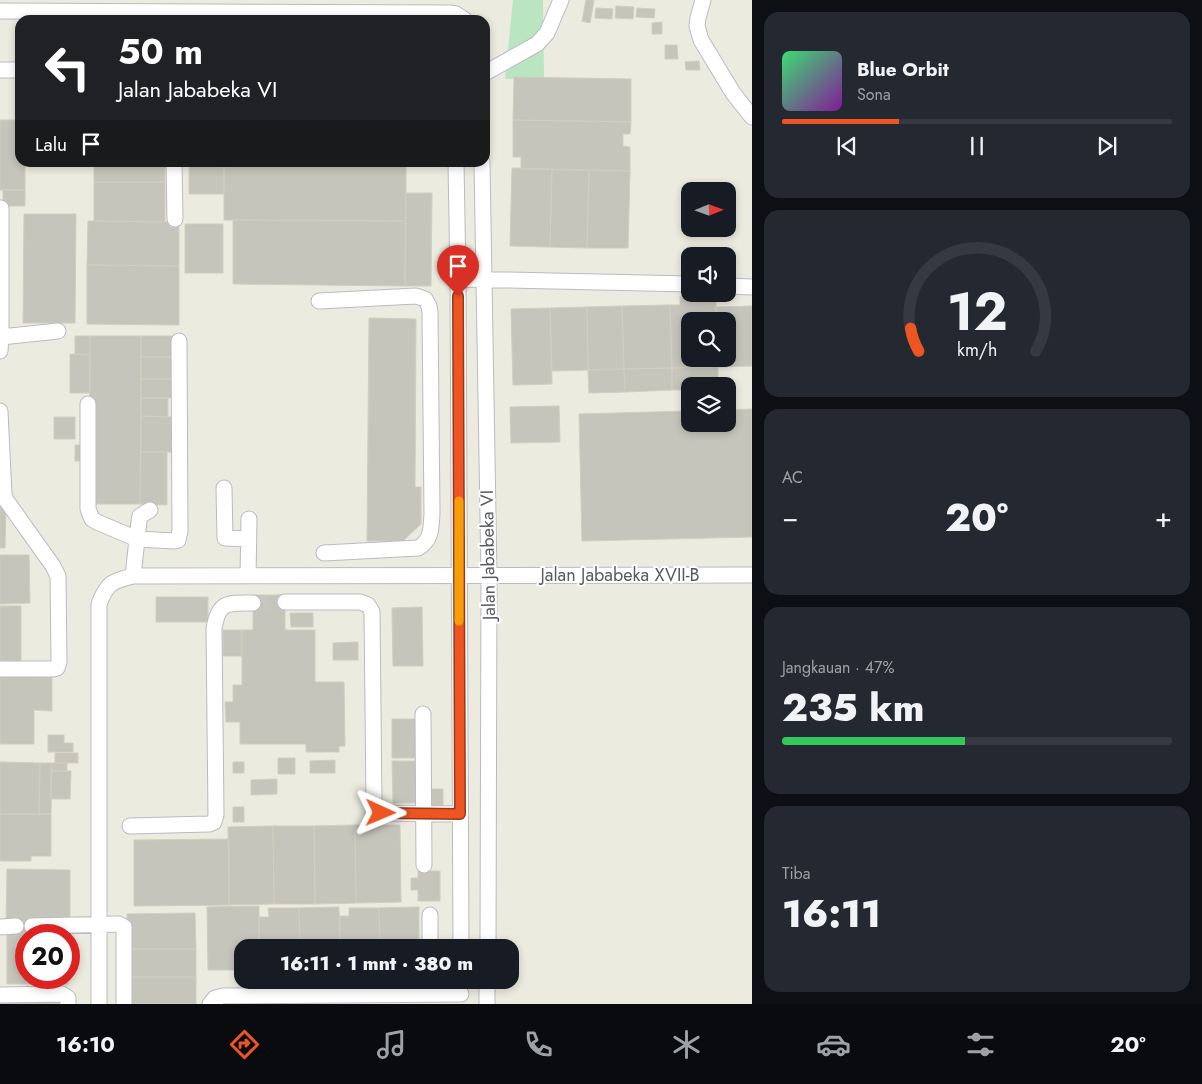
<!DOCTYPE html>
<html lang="id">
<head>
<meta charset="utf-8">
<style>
  :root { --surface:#171b24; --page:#242831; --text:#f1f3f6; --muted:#9ea1a6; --line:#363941; --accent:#ed5523 }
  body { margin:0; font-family:Jost,sans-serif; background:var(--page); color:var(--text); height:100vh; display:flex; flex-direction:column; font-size:19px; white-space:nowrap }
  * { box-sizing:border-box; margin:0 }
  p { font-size:16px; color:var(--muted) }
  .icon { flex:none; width:28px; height:28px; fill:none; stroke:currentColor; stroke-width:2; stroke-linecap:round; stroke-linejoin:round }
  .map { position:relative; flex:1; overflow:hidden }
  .details { display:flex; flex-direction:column; gap:12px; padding:12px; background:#0d0f14; width:450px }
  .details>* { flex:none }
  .banner { position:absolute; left:15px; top:15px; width:475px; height:152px; border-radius:15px; box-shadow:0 2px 8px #0003; background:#202124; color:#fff; overflow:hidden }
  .needle { width:32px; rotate:89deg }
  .tools { position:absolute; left:681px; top:182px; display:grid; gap:10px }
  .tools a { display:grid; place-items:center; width:55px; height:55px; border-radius:10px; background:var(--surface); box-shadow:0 2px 8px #0003; font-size:25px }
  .speed { position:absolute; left:15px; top:924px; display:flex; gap:10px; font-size:25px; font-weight:700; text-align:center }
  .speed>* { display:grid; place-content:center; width:65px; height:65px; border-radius:50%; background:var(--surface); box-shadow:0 2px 8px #0003; line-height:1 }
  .speed .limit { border:8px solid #d22; background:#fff; color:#111 }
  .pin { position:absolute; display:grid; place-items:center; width:42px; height:42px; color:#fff; margin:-51px -21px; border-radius:50% 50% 50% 0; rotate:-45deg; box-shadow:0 0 5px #0007 }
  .pin .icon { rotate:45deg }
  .me { position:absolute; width:55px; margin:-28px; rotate:91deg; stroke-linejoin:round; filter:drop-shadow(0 0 4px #0008) }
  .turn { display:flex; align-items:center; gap:18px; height:105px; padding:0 20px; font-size:22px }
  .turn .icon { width:65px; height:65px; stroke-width:2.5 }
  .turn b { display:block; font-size:35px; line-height:42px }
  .then { display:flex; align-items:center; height:48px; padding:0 20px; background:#0003; gap:10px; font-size:19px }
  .big { font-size:38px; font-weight:800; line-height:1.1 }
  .details .widget { flex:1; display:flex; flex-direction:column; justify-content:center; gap:8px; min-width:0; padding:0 18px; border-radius:15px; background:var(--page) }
  .details .dial { align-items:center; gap:0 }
  .dial svg { height:130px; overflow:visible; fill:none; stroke:var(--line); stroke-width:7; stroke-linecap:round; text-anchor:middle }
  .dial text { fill:var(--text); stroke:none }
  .song { display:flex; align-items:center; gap:15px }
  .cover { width:60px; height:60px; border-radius:8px; background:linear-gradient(135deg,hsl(140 70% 55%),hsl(290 70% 35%)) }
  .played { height:5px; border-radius:2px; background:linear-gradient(90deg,var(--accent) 30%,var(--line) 30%) }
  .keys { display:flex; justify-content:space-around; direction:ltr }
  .heat { display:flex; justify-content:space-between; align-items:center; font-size:28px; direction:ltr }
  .charge { height:8px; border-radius:4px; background:linear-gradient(90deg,#34c759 47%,var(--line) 0) }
  .trip { position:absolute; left:234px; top:939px; width:285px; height:50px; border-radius:15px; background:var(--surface); box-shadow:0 2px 8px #0003; font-weight:800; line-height:50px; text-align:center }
  .dock { display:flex; height:80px; justify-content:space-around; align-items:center; background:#090b0e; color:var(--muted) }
  .dock .icon { width:35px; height:35px }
  .dock .selected { color:var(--accent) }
  .dock b { font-size:22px; color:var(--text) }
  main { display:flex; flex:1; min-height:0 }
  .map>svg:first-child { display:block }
</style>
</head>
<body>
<main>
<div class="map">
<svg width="752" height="1004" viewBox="0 0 752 1004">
  <rect width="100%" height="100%" fill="#ecebdf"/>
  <!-- green -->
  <path fill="#bae5c1" d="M513,0H543L544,78L505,79Z"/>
  <!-- building -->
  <path fill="#c6c5bc" stroke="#d0cebd" d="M586,0H594L590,23L582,21Z
    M616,6L634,7L633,19L615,18Z
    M596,8L613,9L612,19L595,18Z
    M637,8L655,9L654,18L636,17Z
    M662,22V34H652V23Z
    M665,45H677L678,59H665Z
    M699,61L700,70H686L685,62Z
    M514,77L631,79V122L513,120Z
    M0,120H20V162H25V190H0Z
    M513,120L631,122L630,134H623V146L630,147V171L521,169V157H513Z
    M94,162H165V182H94Z
    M365,162H406V165L365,164Z
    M224,163L406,165V221L224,220Z
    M189,166H224V194H189Z
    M512,168L552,169L550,247L510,246Z
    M552,169L589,170L587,248L550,247Z
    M589,170L630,171L628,248H587Z
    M94,182H165V222L94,221Z
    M3,190H25V206H3Z
    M406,193H432L431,286H405Z
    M24,214H76L75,323H23Z
    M233,220L406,221L405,286L233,284Z
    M88,221L171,222L170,227H179V266L87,265Z
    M185,224H223V273H185Z
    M87,265L179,266V325L87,324Z
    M716,296V321H690V359H717L718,367L672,368L670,305H680V297Z
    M670,305L672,368L624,369L622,306Z
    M622,306L624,369L588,370L587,307Z
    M752,306V366L718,367L717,359H728V321H716V307Z
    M587,307L588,370L552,371L550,308Z
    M550,308L552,384L513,385L511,309Z
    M369,318L416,319L415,487H421V524L403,541H367Z
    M75,336H90V355L75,354Z
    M90,336H141L140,504H89Z
    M141,336H174L173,357H141Z
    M70,354L90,355V393H70Z
    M141,357H173V379H141Z
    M718,367V386H690V390H672V368Z
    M672,368V390L625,392L624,369Z
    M624,369L625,392L589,393L588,370Z
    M141,379H173V398H141Z
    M141,398H168V417L141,416Z
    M559,406L560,442L511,443L510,407Z
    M752,409V537L582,541L579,414L690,411V424H728V410Z
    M141,416L173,417V452H141Z
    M54,417H75V439H54Z
    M75,445H87V461H75Z
    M141,452H167V505L140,504Z
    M0,504H6L5,548H0Z
    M0,555H29L30,603L0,604Z
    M253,595H285V630H315V682H344L345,746H339V752H306V744H240V722H226L225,702H233V685H242V630H253Z
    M156,597H208V622H156Z
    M0,606H21V661H0Z
    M422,607L423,666H393L392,608Z
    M290,613H313V627H291Z
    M223,630H242V656H223Z
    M358,642V660H333V643Z
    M0,676L52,677V711L34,710V744H0Z
    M392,719H416V758H392Z
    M48,735H64V743H73V752H48Z
    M55,753H78V763H55Z
    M278,758H295V774H278Z
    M335,760V773H310V761Z
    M392,761H417L418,803H393Z
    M0,762L40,763L39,814H0Z
    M233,762H244V773H233Z
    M40,763H52L51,814H39Z
    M52,763H67V771H51Z
    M51,771H71L70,799H51Z
    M277,779V794L251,795V780Z
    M431,789H443V806H432Z
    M233,807H244V822H233Z
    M0,814H51V856H31V861H0Z
    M355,825H400L401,902L356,903Z
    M355,825L356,903L315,904L314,826Z
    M273,826L274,904L229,905L228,827Z
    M273,826H314L315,904H274Z
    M229,839V905L134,906V840Z
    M7,869L70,870V922H6Z
    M418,871H440V901H418V890H411V878H418Z
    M259,906V948H242V970H208L207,907Z
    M339,907L340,948H300L299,908Z
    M419,907V948H380L379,908Z
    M268,908H299L300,948H259V917H269Z
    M349,908H379L380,948H340V916H349Z
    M195,913L196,949H127V914Z
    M16,922H32V933H16Z
    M7,933H69V935H26V978H68V984H7Z
    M127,949H196V977H127Z
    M127,977H196V1004H127Z
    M0,997H59V1004H0Z"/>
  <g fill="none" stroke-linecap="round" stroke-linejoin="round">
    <!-- minor-tunnel -->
    <path stroke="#c7c7c0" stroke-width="15" stroke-dasharray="15 8" stroke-linecap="butt" d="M253,603L285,602"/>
    <!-- minor casing -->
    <g stroke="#babbc2" stroke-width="17">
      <path id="minor" d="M703,0L698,18L697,26L701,40L733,93L752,117
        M0,11L450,13L456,14L465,20
        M0,70H20
        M485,73L537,44L547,33L561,0
        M174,162L175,219
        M456,162L458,279L461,948
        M482,162L489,576L488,948
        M1,208V337
        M458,279L690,284
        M728,286L752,287
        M319,301L416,296L425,299L429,306L430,313L432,513C431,528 432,540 418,548L324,553
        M0,351L1,337L58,331
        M88,404V509L92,519L97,522L137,539L175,541L178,540L180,531L179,341
        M0,411L4,495L6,500L53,566L58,576L59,662L57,668L53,669H0
        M224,488L225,538L248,539
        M133,576L139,521L140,516L150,510
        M248,576L249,519
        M285,602H360L368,605L372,612L374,804L376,810L381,813L460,814
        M423,714L424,865
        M130,826L209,824L214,822L216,815L214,629C218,601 228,603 253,603
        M430,915V948
        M32,926L119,924L124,927V1004
        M0,927L16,926
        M0,995L62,994L68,998V1004
        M99,1004V604C107,583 112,581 133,576L752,575
        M210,1004L215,998L223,996L461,994
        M487,1004V980"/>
    </g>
    <!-- minor -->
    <use href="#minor" stroke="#fff" stroke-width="15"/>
  </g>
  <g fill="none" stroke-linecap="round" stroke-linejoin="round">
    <!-- route casing -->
    <g stroke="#9a3717" stroke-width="12">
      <path id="route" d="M381,813L460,814L458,296"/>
    </g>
    <!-- route -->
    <use href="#route" stroke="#ed5523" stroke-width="9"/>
    <!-- slow -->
    <path stroke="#f59e0b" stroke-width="9" d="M459,501V621"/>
  </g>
  <g text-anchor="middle" stroke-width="4" stroke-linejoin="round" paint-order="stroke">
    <!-- street labels -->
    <g font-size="18" fill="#585a61" stroke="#fff">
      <text transform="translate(488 555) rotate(-91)" y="6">Jalan Jababeka VI</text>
      <text x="620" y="581">Jalan Jababeka XVII-B</text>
    </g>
  </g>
</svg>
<div class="tools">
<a><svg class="needle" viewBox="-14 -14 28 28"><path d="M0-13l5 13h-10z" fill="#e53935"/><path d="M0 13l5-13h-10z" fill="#9ea1a6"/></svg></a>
<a><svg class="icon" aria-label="sound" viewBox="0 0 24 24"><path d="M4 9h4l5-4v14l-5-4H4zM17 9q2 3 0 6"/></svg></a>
<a><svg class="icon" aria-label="search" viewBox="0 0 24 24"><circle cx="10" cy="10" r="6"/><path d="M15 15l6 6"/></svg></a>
<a><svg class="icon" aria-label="layers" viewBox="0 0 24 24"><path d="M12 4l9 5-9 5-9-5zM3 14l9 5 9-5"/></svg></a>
</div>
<div class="speed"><div class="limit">20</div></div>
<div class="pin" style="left:458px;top:296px;background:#d93025"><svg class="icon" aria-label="arrive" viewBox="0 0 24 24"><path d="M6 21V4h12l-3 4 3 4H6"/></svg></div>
<svg class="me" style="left:381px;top:813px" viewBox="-20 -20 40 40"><path d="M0-17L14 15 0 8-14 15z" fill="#ed5523" stroke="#fff" stroke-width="4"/></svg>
<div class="trip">16:11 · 1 mnt · 380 m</div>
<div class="banner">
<div class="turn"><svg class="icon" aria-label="left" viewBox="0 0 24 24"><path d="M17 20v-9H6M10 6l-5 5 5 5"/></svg><div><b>50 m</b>Jalan Jababeka VI</div></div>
<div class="then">Lalu<svg class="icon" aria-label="arrive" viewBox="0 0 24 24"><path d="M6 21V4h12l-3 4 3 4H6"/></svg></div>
</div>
</div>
<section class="details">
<div class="widget">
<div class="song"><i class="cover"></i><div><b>Blue Orbit</b><p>Sona</p></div></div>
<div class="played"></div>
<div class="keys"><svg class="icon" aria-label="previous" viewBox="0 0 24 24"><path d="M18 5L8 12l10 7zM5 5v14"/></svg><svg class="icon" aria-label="pause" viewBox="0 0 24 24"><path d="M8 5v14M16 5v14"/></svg><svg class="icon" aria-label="next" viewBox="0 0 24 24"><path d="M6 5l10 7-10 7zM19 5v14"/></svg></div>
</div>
<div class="widget dial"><svg viewBox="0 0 100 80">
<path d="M14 69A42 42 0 1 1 86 69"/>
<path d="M14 69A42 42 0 0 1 9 55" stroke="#ed5523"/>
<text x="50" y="56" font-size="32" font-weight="700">12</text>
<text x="50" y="72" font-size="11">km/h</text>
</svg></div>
<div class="widget"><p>AC</p>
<div class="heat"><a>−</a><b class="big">20°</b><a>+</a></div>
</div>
<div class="widget"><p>Jangkauan · 47%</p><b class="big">235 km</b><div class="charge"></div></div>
<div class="widget"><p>Tiba</p><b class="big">16:11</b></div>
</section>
</main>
<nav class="dock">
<b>16:10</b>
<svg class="icon selected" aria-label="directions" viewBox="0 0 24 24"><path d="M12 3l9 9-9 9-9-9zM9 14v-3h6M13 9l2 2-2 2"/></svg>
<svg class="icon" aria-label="music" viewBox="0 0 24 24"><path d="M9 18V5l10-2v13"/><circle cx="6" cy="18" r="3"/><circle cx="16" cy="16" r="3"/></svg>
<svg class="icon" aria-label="phone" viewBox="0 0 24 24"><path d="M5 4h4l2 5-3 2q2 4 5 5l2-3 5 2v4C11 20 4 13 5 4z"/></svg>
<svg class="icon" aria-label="climate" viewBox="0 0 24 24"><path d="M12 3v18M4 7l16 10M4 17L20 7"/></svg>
<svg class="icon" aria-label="car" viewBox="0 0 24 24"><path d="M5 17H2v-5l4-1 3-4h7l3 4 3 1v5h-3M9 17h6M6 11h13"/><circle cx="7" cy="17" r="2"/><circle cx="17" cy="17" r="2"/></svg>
<svg class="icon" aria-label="filters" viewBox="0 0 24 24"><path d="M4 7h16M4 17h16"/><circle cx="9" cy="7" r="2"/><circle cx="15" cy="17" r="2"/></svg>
<b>20°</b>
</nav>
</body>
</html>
